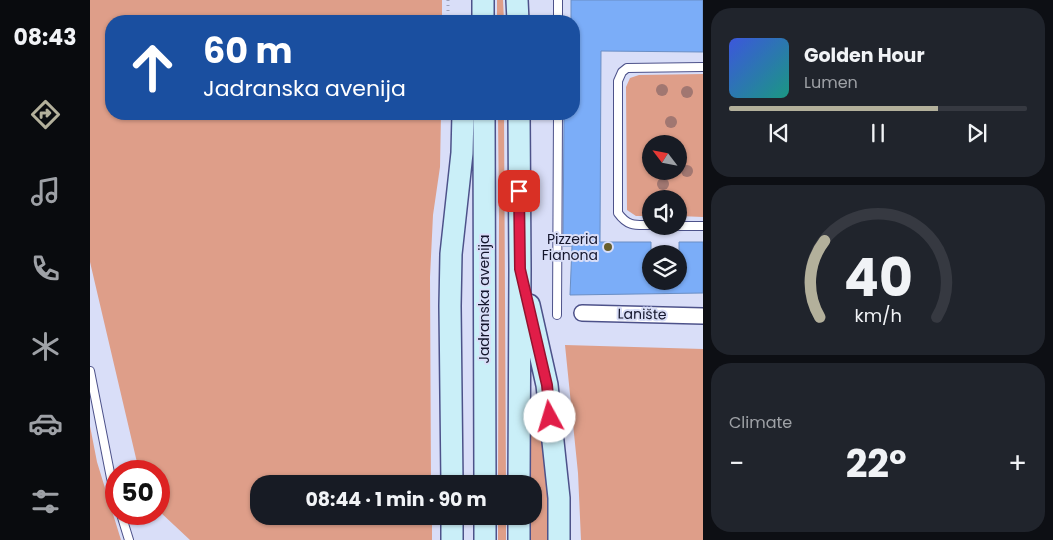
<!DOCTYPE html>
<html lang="en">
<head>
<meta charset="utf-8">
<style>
  :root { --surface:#171b24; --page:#20242c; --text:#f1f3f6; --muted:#9ea1a6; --line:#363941; --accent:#b3b09b }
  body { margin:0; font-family:Poppins,sans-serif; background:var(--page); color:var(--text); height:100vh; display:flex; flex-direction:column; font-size:19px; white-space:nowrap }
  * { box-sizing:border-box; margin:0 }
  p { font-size:16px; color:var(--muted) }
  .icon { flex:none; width:28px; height:28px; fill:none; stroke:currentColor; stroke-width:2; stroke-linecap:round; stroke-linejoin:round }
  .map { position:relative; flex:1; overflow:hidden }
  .details { display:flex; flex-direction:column; gap:8px; padding:8px; background:#0d0f14; width:350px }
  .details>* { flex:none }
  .banner { position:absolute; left:15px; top:15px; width:475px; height:105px; border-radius:20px; box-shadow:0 1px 4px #0004; background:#1a4fa0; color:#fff; overflow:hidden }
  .needle { width:32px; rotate:302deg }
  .fabs { position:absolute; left:552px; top:135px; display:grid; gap:10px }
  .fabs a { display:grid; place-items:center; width:45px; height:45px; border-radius:50%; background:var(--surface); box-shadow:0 1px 4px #0004; font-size:25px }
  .speed { position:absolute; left:15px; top:460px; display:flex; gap:10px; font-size:25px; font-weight:700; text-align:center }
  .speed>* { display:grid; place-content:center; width:65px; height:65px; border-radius:50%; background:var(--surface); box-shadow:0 1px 4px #0004; line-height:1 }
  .speed .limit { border:8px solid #d22; background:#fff; color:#111 }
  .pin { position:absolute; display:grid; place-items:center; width:42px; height:42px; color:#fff; margin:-21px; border-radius:10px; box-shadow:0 2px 8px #0006 }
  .me { position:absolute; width:55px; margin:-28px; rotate:354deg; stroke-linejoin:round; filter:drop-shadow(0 0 4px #0008) }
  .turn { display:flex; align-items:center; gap:18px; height:105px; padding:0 15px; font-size:22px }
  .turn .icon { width:65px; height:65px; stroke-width:2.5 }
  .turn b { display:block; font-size:35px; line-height:42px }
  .big { font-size:38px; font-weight:700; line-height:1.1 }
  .details .tile { flex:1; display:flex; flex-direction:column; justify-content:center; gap:8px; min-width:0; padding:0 18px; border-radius:20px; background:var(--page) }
  .details .dial { align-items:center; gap:0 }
  .dial svg { height:130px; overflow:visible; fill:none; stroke:var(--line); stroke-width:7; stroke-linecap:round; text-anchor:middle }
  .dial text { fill:var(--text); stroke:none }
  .song { display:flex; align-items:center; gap:15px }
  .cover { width:60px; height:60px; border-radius:8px; background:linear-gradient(135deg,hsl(230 70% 55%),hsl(170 70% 35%)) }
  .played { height:5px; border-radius:2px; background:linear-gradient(90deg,var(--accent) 70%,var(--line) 70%) }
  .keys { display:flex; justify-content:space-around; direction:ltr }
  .heat { display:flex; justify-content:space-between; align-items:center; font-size:28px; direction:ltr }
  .trip { position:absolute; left:160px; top:475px; width:292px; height:50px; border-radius:20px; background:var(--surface); box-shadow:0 1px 4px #0004; font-weight:700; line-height:50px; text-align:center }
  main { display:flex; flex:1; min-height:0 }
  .menu { display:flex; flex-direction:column; width:90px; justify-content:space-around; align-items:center; background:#090b0e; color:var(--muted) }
  .menu .icon { width:35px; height:35px }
  .menu .on { color:var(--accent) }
  .menu b { font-size:22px; color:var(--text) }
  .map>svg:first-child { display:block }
</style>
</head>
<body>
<main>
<nav class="menu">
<b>08:43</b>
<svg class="icon on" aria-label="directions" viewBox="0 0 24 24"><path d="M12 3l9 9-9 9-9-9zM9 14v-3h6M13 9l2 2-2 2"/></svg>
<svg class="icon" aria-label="music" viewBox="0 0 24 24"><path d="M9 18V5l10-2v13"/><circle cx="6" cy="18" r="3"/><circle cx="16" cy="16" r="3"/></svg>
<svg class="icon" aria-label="phone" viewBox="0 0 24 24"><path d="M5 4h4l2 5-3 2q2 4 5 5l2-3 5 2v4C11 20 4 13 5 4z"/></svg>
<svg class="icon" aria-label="climate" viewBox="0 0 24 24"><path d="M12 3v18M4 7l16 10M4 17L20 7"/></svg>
<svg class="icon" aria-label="car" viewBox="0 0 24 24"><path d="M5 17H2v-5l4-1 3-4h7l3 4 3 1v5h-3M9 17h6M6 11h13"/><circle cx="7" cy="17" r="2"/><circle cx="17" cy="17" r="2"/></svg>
<svg class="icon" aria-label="filters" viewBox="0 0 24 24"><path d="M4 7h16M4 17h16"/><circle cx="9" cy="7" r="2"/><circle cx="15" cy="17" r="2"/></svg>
</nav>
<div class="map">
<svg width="613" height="540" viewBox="0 0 613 540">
  <rect width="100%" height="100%" fill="#d9def8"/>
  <!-- green -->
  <path fill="#de9e89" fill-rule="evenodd" d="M0,0H352V21H21V114H351L350,167L343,215L340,277L341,484H169V516H342V540H100L69,511V471H49L0,262Z
    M407,0H413L414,21H407Z
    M613,74V217L589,216V199H561V216H546L537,210L536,87L540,78L549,75ZM561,144H589V171H561Z
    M408,114H414L416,484H408L409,216Z
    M475,345L613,349V540H491L488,473Z
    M441,411L447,412L457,471L459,540H440V516H444V484H440Z
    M0,426L7,462L31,540H0Z
    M408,516H416V540H408Z"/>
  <!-- building -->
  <path fill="#7badf8" stroke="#6a8ec4" d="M481,0H613V52L511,51L510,242H561V281H589V242H613V293L480,295L482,246H473L474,114H484V21H481Z"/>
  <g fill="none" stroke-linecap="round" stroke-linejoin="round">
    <!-- lane casing -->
    <g stroke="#4d528a" stroke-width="10">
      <path id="lane" d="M468,21V0
        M561,225C546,225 538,227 528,213V81L532,72L537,68L613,67
        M589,226H613
        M467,315L468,114
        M0,371L21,478L26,496
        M31,514L39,540"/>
    </g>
    <!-- street casing -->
    <g stroke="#4d528a" stroke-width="18">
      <path id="street" d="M492,313L613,316"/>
    </g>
    <!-- secondary casing -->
    <g stroke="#4d528a" stroke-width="24">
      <path id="secondary" d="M427,0L428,21
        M393,21V0
        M394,114L395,484
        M429,114L430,269L429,484
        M439,305L457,385L469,498V540
        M362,484L360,306L361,254L372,153L373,114
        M362,516V540
        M395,516V540
        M429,540V516"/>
    </g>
    <!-- path -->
    <path stroke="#9b9fb8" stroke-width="3" stroke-dasharray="1 4" stroke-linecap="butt" d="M358,0V21"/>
    <!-- lane -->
    <use href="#lane" stroke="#fff" stroke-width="8"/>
    <!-- street -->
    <use href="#street" stroke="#fff" stroke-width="15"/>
    <!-- secondary -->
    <use href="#secondary" stroke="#caeff8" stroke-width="21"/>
  </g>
  <!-- trees -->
  <g fill="#a17771">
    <circle cx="572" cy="90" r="6"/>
    <circle cx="597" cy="92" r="6"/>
    <circle cx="581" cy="122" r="6"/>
    <circle cx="597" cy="171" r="6"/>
    <circle cx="573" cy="184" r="6"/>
  </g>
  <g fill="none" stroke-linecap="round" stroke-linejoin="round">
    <!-- route casing -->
    <g stroke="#92132f" stroke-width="12">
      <path id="route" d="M429,191L430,269L457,385L460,417"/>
    </g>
    <!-- route -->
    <use href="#route" stroke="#e11d48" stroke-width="9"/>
  </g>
  <!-- markers -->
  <circle fill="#685e2b" stroke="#d9def8" stroke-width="2" cx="518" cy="247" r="5"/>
  <g text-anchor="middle" stroke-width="4" stroke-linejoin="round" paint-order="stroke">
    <!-- poi labels -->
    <g font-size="14" fill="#14162d" stroke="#d9def8" text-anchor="end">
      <text x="508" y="244">Pizzeria<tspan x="508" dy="16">Fianona</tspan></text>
    </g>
    <!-- street labels -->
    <g font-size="14" fill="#14162d" stroke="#d9def8">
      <text transform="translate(394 299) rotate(-90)" y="5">Jadranska avenija</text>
      <text transform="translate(552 314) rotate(1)" y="5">Lanište</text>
    </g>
  </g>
</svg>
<div class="fabs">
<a><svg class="needle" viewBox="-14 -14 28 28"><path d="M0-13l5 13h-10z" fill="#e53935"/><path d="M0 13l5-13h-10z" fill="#9ea1a6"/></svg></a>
<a><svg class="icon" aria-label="sound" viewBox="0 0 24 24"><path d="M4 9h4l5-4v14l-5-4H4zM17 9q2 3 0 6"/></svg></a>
<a><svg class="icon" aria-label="layers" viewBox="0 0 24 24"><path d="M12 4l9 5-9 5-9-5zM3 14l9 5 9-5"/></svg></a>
</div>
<div class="speed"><div class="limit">50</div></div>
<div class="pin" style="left:429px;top:191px;background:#d93025"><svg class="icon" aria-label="arrive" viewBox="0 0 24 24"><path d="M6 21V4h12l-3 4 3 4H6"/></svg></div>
<svg class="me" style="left:460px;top:417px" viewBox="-20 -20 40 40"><circle r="19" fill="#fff"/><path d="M0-13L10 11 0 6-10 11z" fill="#e11d48"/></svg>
<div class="trip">08:44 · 1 min · 90 m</div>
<div class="banner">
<div class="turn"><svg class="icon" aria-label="ahead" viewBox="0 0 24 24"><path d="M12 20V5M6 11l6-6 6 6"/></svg><div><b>60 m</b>Jadranska avenija</div></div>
</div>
</div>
<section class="details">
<div class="tile">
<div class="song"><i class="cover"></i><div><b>Golden Hour</b><p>Lumen</p></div></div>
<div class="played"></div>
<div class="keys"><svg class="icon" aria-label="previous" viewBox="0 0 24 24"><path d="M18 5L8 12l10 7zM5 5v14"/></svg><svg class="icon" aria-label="pause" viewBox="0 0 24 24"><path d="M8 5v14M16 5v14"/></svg><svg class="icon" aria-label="next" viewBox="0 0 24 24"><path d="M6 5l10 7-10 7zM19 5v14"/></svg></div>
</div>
<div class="tile dial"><svg viewBox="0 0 100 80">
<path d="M14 69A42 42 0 1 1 86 69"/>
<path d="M14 69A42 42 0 0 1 17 22" stroke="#b3b09b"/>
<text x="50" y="56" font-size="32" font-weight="700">40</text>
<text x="50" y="72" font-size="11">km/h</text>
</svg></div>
<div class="tile"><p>Climate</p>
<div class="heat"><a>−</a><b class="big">22°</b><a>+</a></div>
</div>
</section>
</main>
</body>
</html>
